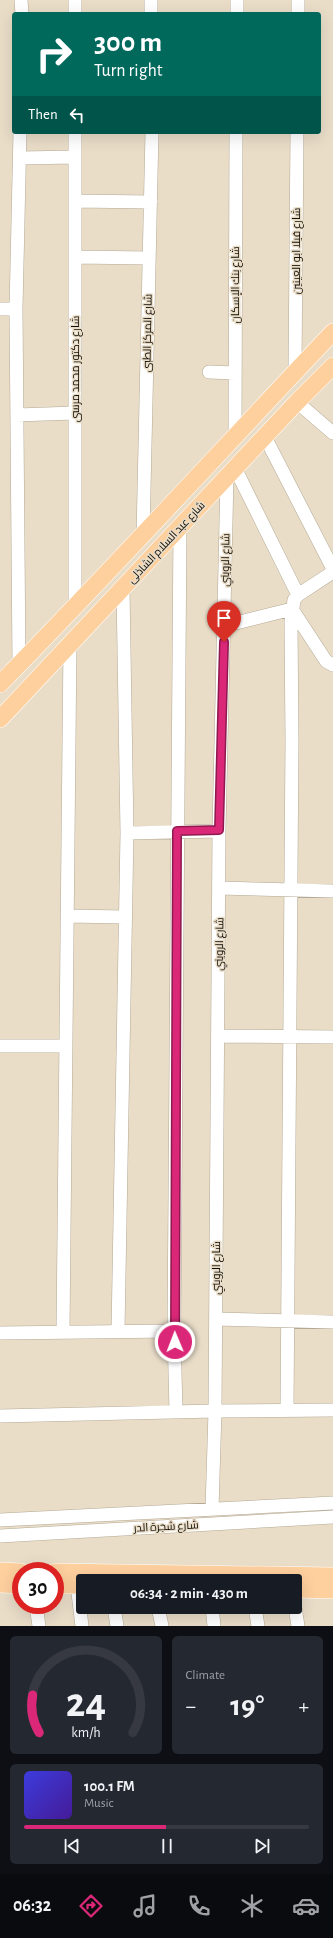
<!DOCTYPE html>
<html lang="en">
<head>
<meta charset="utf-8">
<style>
  :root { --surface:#171b24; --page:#242831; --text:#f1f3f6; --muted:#9ea1a6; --line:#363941; --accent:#db2777 }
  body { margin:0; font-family:"Alegreya Sans",Cairo,sans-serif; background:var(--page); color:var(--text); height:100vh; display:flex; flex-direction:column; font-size:15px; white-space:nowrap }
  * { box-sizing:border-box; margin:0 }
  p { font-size:13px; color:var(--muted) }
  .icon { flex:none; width:22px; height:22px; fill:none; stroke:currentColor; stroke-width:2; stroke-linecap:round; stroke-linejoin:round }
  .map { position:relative; height:1626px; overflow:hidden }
  .panel { display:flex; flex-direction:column; gap:10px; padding:10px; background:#0d0f14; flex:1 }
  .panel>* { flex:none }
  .hud { position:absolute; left:12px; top:12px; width:309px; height:122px; border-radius:4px; box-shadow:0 4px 16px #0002; background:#00695c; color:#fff; overflow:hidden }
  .speed { position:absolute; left:12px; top:1562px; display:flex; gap:8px; font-size:20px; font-weight:700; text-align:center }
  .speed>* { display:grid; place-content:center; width:52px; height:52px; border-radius:50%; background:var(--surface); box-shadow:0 4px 16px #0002; line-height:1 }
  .speed .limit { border:6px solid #d22; background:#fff; color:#111 }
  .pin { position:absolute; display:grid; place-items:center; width:34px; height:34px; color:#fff; margin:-41px -17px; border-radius:50% 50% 50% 0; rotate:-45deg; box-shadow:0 0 4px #0007 }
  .pin .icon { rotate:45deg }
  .me { position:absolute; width:44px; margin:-22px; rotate:359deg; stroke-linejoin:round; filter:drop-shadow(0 0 3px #0008) }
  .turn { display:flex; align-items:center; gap:14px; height:84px; padding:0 16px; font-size:18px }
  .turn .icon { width:52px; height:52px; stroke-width:2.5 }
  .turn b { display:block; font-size:28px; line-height:34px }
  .then { display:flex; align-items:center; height:38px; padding:0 16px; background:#0003; gap:8px; font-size:15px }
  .big { font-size:30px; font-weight:700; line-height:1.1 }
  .panel .widget { flex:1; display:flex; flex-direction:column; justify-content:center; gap:6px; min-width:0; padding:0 14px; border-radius:6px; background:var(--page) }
  .panel .dial { align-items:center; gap:0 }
  .dial svg { height:104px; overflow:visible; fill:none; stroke:var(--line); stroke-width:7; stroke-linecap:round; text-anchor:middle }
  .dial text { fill:var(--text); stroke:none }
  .song { display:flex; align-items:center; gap:12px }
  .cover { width:48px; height:48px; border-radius:6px; background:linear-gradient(135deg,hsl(240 70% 55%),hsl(260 70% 35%)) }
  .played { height:4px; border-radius:2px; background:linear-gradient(90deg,var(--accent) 50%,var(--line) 50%) }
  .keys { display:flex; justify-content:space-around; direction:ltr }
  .heat { display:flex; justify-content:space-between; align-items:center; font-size:22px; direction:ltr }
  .panel .tiles { flex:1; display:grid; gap:10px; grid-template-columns:1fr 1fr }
  .widget:last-child { grid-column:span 2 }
  .trip { position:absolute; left:76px; top:1574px; width:226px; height:40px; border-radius:4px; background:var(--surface); box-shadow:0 4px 16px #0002; font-weight:700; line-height:40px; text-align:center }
  .tab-bar { display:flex; height:64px; justify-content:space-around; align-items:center; background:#090b0e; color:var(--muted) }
  .tab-bar .icon { width:28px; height:28px }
  .tab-bar .active { color:var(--accent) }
  .tab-bar b { font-size:18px; color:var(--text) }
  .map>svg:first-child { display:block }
</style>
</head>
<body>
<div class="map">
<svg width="333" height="1626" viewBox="0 0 333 1626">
  <rect width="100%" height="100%" fill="#e9ddc8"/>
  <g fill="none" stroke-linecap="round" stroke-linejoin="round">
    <!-- minor casing -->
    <g stroke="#b4a995" stroke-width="14">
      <path id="minor" d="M21,0L22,14
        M151,0V14
        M75,14V0
        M237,14V0
        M298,14V0
        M20,158L75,157
        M75,201L151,202
        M75,257L149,258
        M0,309H16
        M295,370L297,132
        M209,372L235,373
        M297,402L333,433
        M17,415L74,413
        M265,437L333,569
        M235,438L236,132
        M235,468L298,595
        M143,535L152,132
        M75,606V132
        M224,626L292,609L326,661L333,665
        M19,664L16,309L20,132
        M127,833L219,831
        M220,888L333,891
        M67,916L125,917
        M218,1036L333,1037
        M0,1046H66
        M216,1319L333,1322
        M63,1331L70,644
        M118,1331L127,833L123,588
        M0,1333L174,1331
        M287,1410L292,741L291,622L294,600L298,595L333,572
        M176,1412L174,1331L180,527
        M0,1416L215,1411L333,1410
        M212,1509L215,1411L219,831L227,477
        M0,1520L333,1503
        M0,1536L333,1517
        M77,1585L82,1626
        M36,1605L39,1626
        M114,1607L117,1626
        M158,1607L162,1626
        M212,1607L214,1626
        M255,1607L258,1626
        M295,1607L298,1626"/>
    </g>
    <!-- major casing -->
    <g stroke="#fff" stroke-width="18">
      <path id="major" d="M0,684C113,569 222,449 333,332
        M0,719L297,402L333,366
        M0,1571L21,1572
        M55,1572L333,1576
        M0,1584L21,1585
        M55,1585H83
        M295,1589L333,1590"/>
    </g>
    <!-- minor -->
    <use href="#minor" stroke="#fff" stroke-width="13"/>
    <!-- major -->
    <use href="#major" stroke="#fed09e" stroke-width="17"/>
  </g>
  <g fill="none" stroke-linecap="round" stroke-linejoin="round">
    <!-- route casing -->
    <g stroke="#8e194d" stroke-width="10">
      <path id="route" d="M175,1342L177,831L219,830L224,642"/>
    </g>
    <!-- route -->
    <use href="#route" stroke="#db2777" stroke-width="7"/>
  </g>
  <g text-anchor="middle" stroke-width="3" stroke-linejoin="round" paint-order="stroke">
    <!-- street labels -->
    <g font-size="11" fill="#0f0b05" stroke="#e9ddc8">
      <text transform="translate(296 251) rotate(-90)" y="4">شارع فيلا ابو العينين</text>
      <text transform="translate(235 285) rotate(-90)" y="4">شارع بنك الإسكان</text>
      <text transform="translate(147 333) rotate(-89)" y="4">شارع المركز الطبى</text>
      <text transform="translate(75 369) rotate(-90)" y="4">شارع دكتور محمد مرسى</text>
      <text transform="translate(166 542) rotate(-47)" y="4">شارع عبد السلام الشاذلى</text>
      <text transform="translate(225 560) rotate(-89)" y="4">شارع الرويني</text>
      <text transform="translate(219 944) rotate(-89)" y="4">شارع الرويني</text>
      <text transform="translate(216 1268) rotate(-90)" y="4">شارع الرويني</text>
      <text transform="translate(166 1526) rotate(-3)" y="4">شارع شجرة الدر</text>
    </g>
  </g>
</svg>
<div class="speed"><div class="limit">30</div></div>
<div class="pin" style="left:224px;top:642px;background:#d93025"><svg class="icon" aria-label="arrive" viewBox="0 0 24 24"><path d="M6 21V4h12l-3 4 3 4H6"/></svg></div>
<svg class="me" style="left:175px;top:1342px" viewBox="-20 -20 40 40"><circle r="17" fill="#db2777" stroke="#fff" stroke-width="3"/><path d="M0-11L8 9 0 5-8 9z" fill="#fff"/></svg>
<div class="trip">06:34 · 2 min · 430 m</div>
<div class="hud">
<div class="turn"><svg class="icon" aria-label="right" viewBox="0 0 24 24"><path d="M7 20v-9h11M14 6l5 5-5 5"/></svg><div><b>300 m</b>Turn right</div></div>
<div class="then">Then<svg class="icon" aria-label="left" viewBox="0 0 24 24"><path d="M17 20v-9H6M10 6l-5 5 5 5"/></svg></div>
</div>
</div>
<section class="panel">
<div class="tiles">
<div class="widget dial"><svg viewBox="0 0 100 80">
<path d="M14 69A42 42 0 1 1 86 69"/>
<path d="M14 69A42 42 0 0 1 9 40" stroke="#db2777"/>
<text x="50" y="56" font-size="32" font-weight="700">24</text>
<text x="50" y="72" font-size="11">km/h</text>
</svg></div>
<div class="widget"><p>Climate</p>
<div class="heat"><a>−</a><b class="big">19°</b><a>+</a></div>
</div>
<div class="widget">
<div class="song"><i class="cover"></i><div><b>100.1 FM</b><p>Music</p></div></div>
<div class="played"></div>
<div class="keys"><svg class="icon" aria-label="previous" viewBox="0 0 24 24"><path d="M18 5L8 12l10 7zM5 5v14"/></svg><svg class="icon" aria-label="pause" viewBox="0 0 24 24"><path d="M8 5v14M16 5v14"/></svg><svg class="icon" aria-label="next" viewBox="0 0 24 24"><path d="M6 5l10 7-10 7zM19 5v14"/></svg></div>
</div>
</div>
</section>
<nav class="tab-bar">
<b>06:32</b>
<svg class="icon active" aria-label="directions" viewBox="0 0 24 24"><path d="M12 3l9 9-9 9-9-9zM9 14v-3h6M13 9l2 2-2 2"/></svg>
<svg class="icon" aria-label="music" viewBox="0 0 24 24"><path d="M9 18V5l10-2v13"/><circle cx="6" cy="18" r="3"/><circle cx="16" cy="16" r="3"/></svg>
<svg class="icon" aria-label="phone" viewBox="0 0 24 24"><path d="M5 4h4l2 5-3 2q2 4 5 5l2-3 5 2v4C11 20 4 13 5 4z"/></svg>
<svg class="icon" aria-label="climate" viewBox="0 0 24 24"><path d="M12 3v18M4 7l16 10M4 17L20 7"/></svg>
<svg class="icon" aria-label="car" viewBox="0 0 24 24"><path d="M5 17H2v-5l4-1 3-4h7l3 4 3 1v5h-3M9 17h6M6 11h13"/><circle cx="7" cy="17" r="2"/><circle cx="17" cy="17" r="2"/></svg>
</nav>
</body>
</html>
